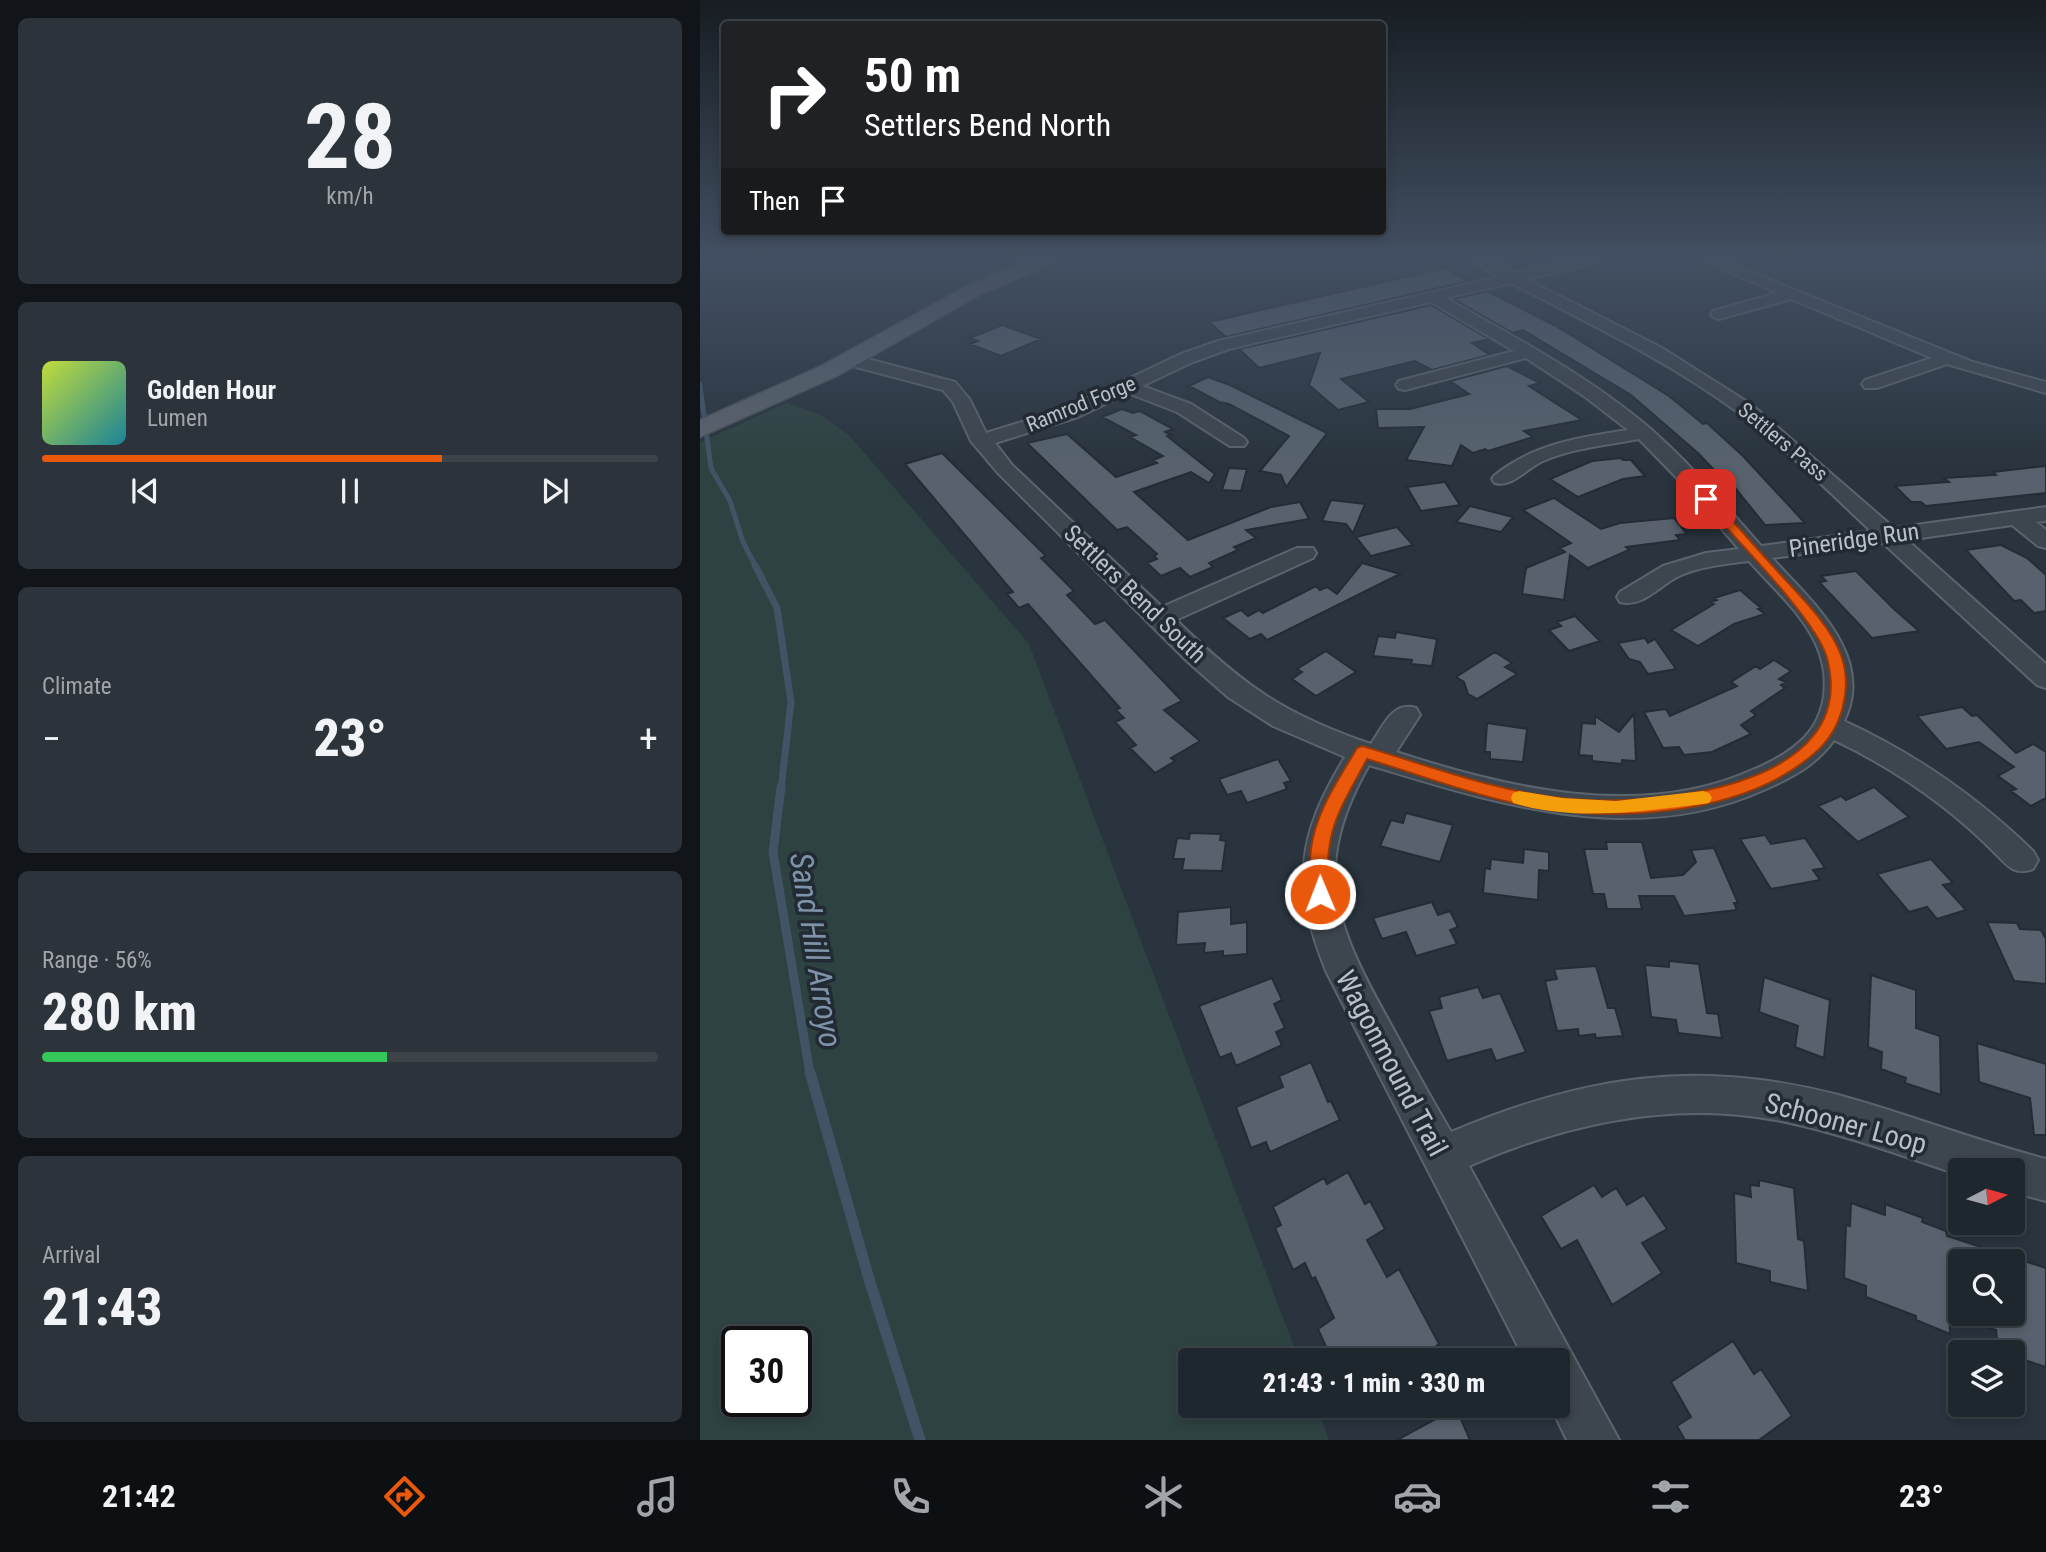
<!DOCTYPE html>
<html lang="en">
<head>
<meta charset="utf-8">
<style>
  :root { --surface:#1f272e; --page:#2c333a; --text:#f1f3f6; --muted:#a1a5aa; --line:#3c444a; --accent:#ea580c }
  body { margin:0; font-family:"Roboto Condensed",sans-serif; background:var(--page); color:var(--text); height:100vh; display:flex; flex-direction:column; font-size:26px; white-space:nowrap }
  * { box-sizing:border-box; margin:0 }
  p { font-size:23px; color:var(--muted) }
  .icon { flex:none; width:38px; height:38px; fill:none; stroke:currentColor; stroke-width:2; stroke-linecap:round; stroke-linejoin:round }
  .map { position:relative; flex:1; overflow:hidden }
  .panel { display:flex; flex-direction:column; gap:18px; padding:18px; background:#111519; width:700px }
  .panel>* { flex:none }
  .hud { position:absolute; left:21px; top:21px; width:665px; height:214px; border-radius:7px; box-shadow:0 4px 10px #0003,0 0 0 2px var(--line); background:#202124; color:#fff; overflow:hidden }
  .needle { width:46px; rotate:84deg }
  .controls { position:absolute; left:1248px; top:1158px; display:grid; gap:14px }
  .controls a { display:grid; place-items:center; width:77px; height:77px; border-radius:7px; background:var(--surface); box-shadow:0 4px 10px #0003,0 0 0 2px var(--line); font-size:35px }
  .speed { position:absolute; left:21px; top:1326px; display:flex; gap:14px; font-size:35px; font-weight:700; text-align:center }
  .speed>* { display:grid; place-content:center; width:91px; height:91px; border-radius:50%; background:var(--surface); box-shadow:0 4px 10px #0003,0 0 0 2px var(--line); line-height:1 }
  .speed .limit { border:4px solid #111; border-radius:10px; background:#fff; color:#111 }
  .pin { position:absolute; display:grid; place-items:center; width:60px; height:60px; color:#fff; margin:-30px; border-radius:14px; box-shadow:0 4px 10px #0006 }
  .me { position:absolute; width:77px; margin:-38px; rotate:359deg; stroke-linejoin:round; filter:drop-shadow(0 0 5px #0008) }
  .turn { display:flex; align-items:center; gap:24px; height:147px; padding:0 28px; font-size:32px }
  .turn .icon { width:91px; height:91px; stroke-width:2.5 }
  .turn b { display:block; font-size:49px; line-height:60px }
  .then { display:flex; align-items:center; height:66px; padding:0 28px; background:#0003; gap:14px; font-size:26px }
  .big { font-size:52px; font-weight:800; line-height:1.1 }
  .panel .tile { flex:1; display:flex; flex-direction:column; justify-content:center; gap:10px; min-width:0; padding:0 24px; border-radius:10px; background:var(--page) }
  .panel .dial { align-items:center; gap:0 }
  .dial b { font-size:91px; line-height:1 }
  .song { display:flex; align-items:center; gap:21px }
  .cover { width:84px; height:84px; border-radius:10px; background:linear-gradient(135deg,hsl(70 70% 55%),hsl(190 70% 35%)) }
  .played { height:7px; border-radius:4px; background:linear-gradient(90deg,var(--accent) 65%,var(--line) 65%) }
  .keys { display:flex; justify-content:space-around; direction:ltr }
  .heat { display:flex; justify-content:space-between; align-items:center; font-size:38px; direction:ltr }
  .charge { height:10px; border-radius:5px; background:linear-gradient(90deg,#34c759 56%,var(--line) 0) }
  .trip { position:absolute; left:478px; top:1348px; width:392px; height:70px; border-radius:7px; background:var(--surface); box-shadow:0 4px 10px #0003,0 0 0 2px var(--line); font-weight:800; line-height:70px; text-align:center }
  .tab-bar { display:flex; height:112px; justify-content:space-around; align-items:center; background:#0c1012; color:var(--muted) }
  .tab-bar .icon { width:49px; height:49px }
  .tab-bar .current { color:var(--accent) }
  .tab-bar b { font-size:32px; color:var(--text) }
  main { display:flex; flex:1; min-height:0 }
  .map>svg:first-child { display:block }
</style>
</head>
<body>
<main>
<section class="panel">
<div class="tile dial"><b>28</b><p>km/h</p></div>
<div class="tile">
<div class="song"><i class="cover"></i><div><b>Golden Hour</b><p>Lumen</p></div></div>
<div class="played"></div>
<div class="keys"><svg class="icon" aria-label="previous" viewBox="0 0 24 24"><path d="M18 5L8 12l10 7zM5 5v14"/></svg><svg class="icon" aria-label="pause" viewBox="0 0 24 24"><path d="M8 5v14M16 5v14"/></svg><svg class="icon" aria-label="next" viewBox="0 0 24 24"><path d="M6 5l10 7-10 7zM19 5v14"/></svg></div>
</div>
<div class="tile"><p>Climate</p>
<div class="heat"><a>−</a><b class="big">23°</b><a>+</a></div>
</div>
<div class="tile"><p>Range · 56%</p><b class="big">280 km</b><div class="charge"></div></div>
<div class="tile"><p>Arrival</p><b class="big">21:43</b></div>
</section>
<div class="map">
<svg width="1346" height="1440" viewBox="0 0 1346 1440">
  <rect width="100%" height="100%" fill="#29343e"/>
  <!-- green -->
  <path fill="#2e4241" fill-rule="evenodd" d="M87,403L119,414L149,435L329,644L599,1360H490V1405H616L629,1440H0V442ZM37,1342H96V1402H37Z"/>
  <g fill="none" stroke-linecap="round" stroke-linejoin="round">
    <!-- stream-far4 -->
    <path stroke="#415365" stroke-width="4.5" d="M0,384L1,395"/>
    <!-- stream-far3 -->
    <path stroke="#415365" stroke-width="5" d="M1,393L11,468L30,501L43,542L56,567"/>
    <!-- stream-far2 -->
    <path stroke="#415365" stroke-width="7" d="M55,565L77,608L91,702L81,789"/>
    <!-- stream-far1 -->
    <path stroke="#415365" stroke-width="9" d="M81,787L73,852L110,1074"/>
    <!-- stream -->
    <path stroke="#415365" stroke-width="11" d="M110,1072L169,1279L220,1440"/>
  </g>
  <!-- building -->
  <path fill="#57626e" stroke="#242c36" stroke-width="2" d="M745,268L769,281L526,337L509,322Z
    M787,291L856,326L969,396L1003,424L1007,423L1043,456L1105,523L1065,525L1036,489H1032L999,454L931,395L823,330L813,333L753,299Z
    M731,305L789,339L772,343L790,355L732,370L715,361L641,379L669,402L638,410L609,385L620,353L559,368L539,349Z
    M302,325L341,339L301,356L270,344L278,341L270,338Z
    M807,366L840,383L829,386L882,420L824,431L833,437L788,451L785,449L773,453L761,445L752,466L706,460L724,427L678,428L676,409H710L769,394L750,381Z
    M508,377L530,385L627,433L586,487L581,475L560,471L589,436L529,404L519,402L489,386Z
    M422,409L433,413L440,411L473,429L465,432L471,435L467,436L515,474L509,483L491,472L434,492L488,540L571,507L600,502L609,519L546,530L556,538L534,547L538,550L509,563L513,567L490,577L480,568L461,576L447,563L457,559L454,556L457,554L427,527L417,530L327,443L367,434L416,477L457,463L453,460L463,456L430,437L436,435L402,417Z
    M242,453L346,556L341,558L374,591L367,595L395,624L405,620L482,701L464,710L500,741L471,758L475,761L455,773L430,748L436,745L415,722L424,718L416,710L420,708L328,604L319,608L307,594L313,592L205,464Z
    M921,458L923,460H931L945,476L923,479L878,497L850,479L892,461Z
    M1346,466V493L1226,506L1221,502H1211L1195,486L1249,482L1244,478L1296,475L1293,472Z
    M529,468L547,469L541,491L522,490Z
    M745,482L760,505L721,511L707,487Z
    M854,498L901,529L920,523L974,518L987,534L976,535L980,540L926,547L929,550L888,568L870,555L864,600L822,594L826,568L865,552L860,548L871,543L823,510Z
    M631,500L665,504L653,533L646,524L622,521Z
    M770,506L813,517L801,532L756,522Z
    M697,527L713,545L671,556L656,537Z
    M1301,545L1327,558L1346,575V611L1334,613L1321,600L1314,601L1266,550Z
    M662,563L700,574L567,640L561,634L550,639L523,618L541,610L548,616L559,610L563,613L616,586L620,590L627,587L637,594Z
    M1156,571L1195,610L1219,631L1172,638L1119,582L1126,581L1121,576Z
    M1040,590L1061,608L1058,609L1065,614L1034,624L998,646L971,630L1014,604L1011,602L1017,600L1014,598Z
    M875,616L900,641L869,651L849,630L861,626L857,622Z
    M696,632L737,639L732,666L711,664L712,660L673,656L678,636L695,638Z
    M945,638L948,643L955,639L976,669L948,674L940,662L929,659L918,643Z
    M626,651L656,672L616,696L592,679L602,672L597,669Z
    M795,652L812,663L805,667L817,674L777,699L768,694L764,682L756,677Z
    M1074,660L1091,671L1079,679L1086,682L1081,685L1085,688L1051,711L1056,715L1041,725L1051,734L1012,752L984,755L979,747L963,748L944,712L966,709L970,716L1037,686L1031,682L1056,666L1060,669Z
    M1262,707L1272,716L1277,715L1316,753L1333,744L1346,752V798L1331,806L1311,791L1316,789L1298,776L1314,767L1279,742L1246,749L1217,716Z
    M934,714L936,761L922,760V764L892,761V756L879,755L882,723L895,724V716L919,732Z
    M787,723L827,729L823,762L790,759V752H785Z
    M578,759L591,781L584,783L587,789L547,803L541,791L527,795L519,779Z
    M1174,787L1209,817L1158,842L1118,806L1141,796L1146,800Z
    M706,813L753,825L740,862L680,846L691,820L703,823Z
    M490,833L521,834L520,840L526,841L522,871L482,870L484,859H473L477,838L489,839Z
    M1065,835L1071,844L1105,838L1125,868L1113,870L1120,880L1071,889L1040,839Z
    M906,842H942L951,878L983,875L996,862L991,850L1014,848L1038,903H1034L1037,910L984,916L974,896H939L942,909H907L904,894H893L884,849H907Z
    M824,849L849,852V871L839,870L838,900L783,893L785,868L790,869L791,859L823,863Z
    M1231,859L1253,883L1243,885L1266,910L1237,919L1227,907L1209,912L1177,874Z
    M732,902L738,915L750,911L758,927L750,930L757,944L716,956L706,932L682,939L673,918Z
    M531,907V924L547,922V954L523,956V951L504,953L505,943L476,945L478,912Z
    M1287,922L1317,923L1320,929L1341,930L1346,939V984L1314,981Z
    M969,961L999,964L1007,1013L1018,1014L1022,1038L978,1033L976,1020L951,1017L945,965L969,967Z
    M896,966L908,1008H915L923,1036L896,1038L895,1034L879,1036L878,1029L857,1031L845,981L857,979L854,969Z
    M1171,975L1216,990V1028L1240,1036L1241,1095L1205,1083L1206,1078L1181,1069L1182,1052L1168,1047Z
    M1064,977L1130,1000L1124,1058L1095,1047L1098,1026L1059,1012Z
    M572,978L582,1000L574,1004L585,1028L576,1032L582,1045L536,1066L531,1053L520,1058L499,1006Z
    M778,987L783,998L800,993L826,1052L796,1061L791,1049L747,1061L729,1011L742,1008L739,997Z
    M1277,1043L1346,1064V1135H1334L1330,1098L1279,1082Z
    M611,1062L628,1102L631,1101L640,1120L570,1152L566,1142L551,1148L536,1107L583,1087L579,1076Z
    M648,1172L665,1204L670,1201L685,1229L667,1240L687,1277L699,1269L739,1344L731,1350L736,1360H632L618,1329L634,1318L615,1277L612,1279L605,1263L593,1270L575,1228L581,1225L573,1207L624,1178L627,1184Z
    M1059,1180L1094,1188L1098,1239L1104,1241L1108,1291L1070,1282V1271L1036,1263L1034,1193L1051,1197L1050,1185L1059,1186Z
    M894,1185L902,1197L916,1188L927,1205L944,1195L967,1229L942,1243L962,1273L912,1305L877,1240L861,1249L841,1216Z
    M1151,1203L1185,1215V1204L1223,1218L1222,1222L1246,1231L1247,1236L1346,1268V1367L1312,1356V1353L1298,1351L1296,1330L1259,1318L1260,1314H1312V1262H1248L1250,1334L1216,1320V1316L1166,1297V1286L1144,1278L1146,1225L1150,1226Z
    M1033,1341L1054,1374L1061,1369L1092,1416L1059,1440H985L977,1426L991,1417L971,1382Z
    M756,1408L770,1440H697Z"/>
  <g fill="none" stroke-linecap="round" stroke-linejoin="round">
    <!-- minor casing -->
    <g stroke="#5b636c" stroke-width="4">
      <path id="minor" d="M773,261H790L815,273L869,261H893L891,264L826,279L962,348L1052,405L1194,528L1346,507V521L1336,522L1346,530V548L1338,546L1312,525L1207,540L1346,664V688L1337,685L1183,543L1072,558C1111,601 1176,656 1144,721C1216,754 1276,796 1333,851L1338,860L1333,869C1316,875 1309,868 1297,855C1249,806 1195,769 1134,740C1116,765 1093,777 1066,789C935,849 798,804 669,765C653,793 640,822 636,855C629,920 666,979 696,1034C714,1067 732,1100 751,1132C884,1076 996,1058 1138,1095C1208,1114 1276,1141 1346,1159V1201L1312,1192V1171H1260V1175C1203,1156 1146,1135 1086,1122C978,1099 869,1122 769,1166L919,1440H867L850,1405H858V1360H825L626,971C591,884 597,836 645,757L573,726L528,697L488,662L298,473L271,441L253,402L243,390L156,367L147,357L156,352L168,359L255,382L270,400L286,433L364,409L481,354L518,341L799,277ZM811,283C888,323 969,361 1039,413C1086,448 1128,491 1171,531L1061,546C1024,504 988,461 946,425C885,374 814,337 746,298ZM731,302L814,351L699,381L696,385L699,389L705,390L826,358L884,396L928,430C880,437 834,444 795,475L792,479L795,483C812,488 827,468 843,461C873,448 906,445 939,439L982,483L1039,549L1006,553L963,566L920,592L917,597L920,602C943,608 960,585 979,576C1001,566 1026,564 1049,561C1072,587 1101,612 1116,644C1130,675 1128,713 1104,738C1088,754 1070,763 1050,771C939,820 806,788 696,752L720,715L716,708C692,701 683,727 671,744C582,714 542,684 476,620L613,558L616,553L613,548H597L462,607L312,465L295,443L378,417L428,393L477,412L530,446H544L547,442L544,438L491,404L442,386L493,362L529,349Z
        M1005,261H1023L1273,362L1346,382V393L1247,364L1177,388H1165L1162,384L1165,380L1232,358L1091,299L1019,319L1013,317L1011,314L1013,311L1077,293Z"/>
    </g>
    <!-- major casing -->
    <g stroke="#49515b" stroke-width="3">
      <path id="major" d="M326,261H350L348,265L279,295L137,376L0,437V420L121,366L265,287Z"/>
    </g>
    <!-- minor -->
    <use href="#minor" fill="#3d454e" fill-rule="evenodd"/>
    <!-- major -->
    <use href="#major" fill="#5b646e" fill-rule="evenodd"/>
  </g>
  <!-- sky -->
  <linearGradient id="sky" x2="0" y2="1"><stop stop-color="#171d22"/><stop offset="0.56" stop-color="#435063"/><stop offset="1" stop-color="#435063" stop-opacity="0"/></linearGradient>
  <rect width="1346" height="462" fill="url(#sky)"/>
  <!-- route -->
  <path fill="#ea580c" stroke="#983908" stroke-width="2" d="M1006,495L1010,496C1034,522 1057,549 1081,575C1102,598 1130,625 1141,655C1153,688 1142,729 1116,752C1042,818 902,825 809,802C761,791 714,773 667,759C652,788 632,817 629,850C627,865 629,880 629,894L626,900L620,902L613,900L610,894C610,880 609,864 611,849C615,813 639,779 657,748L662,746C728,765 794,791 862,798C947,808 1162,790 1127,658C1117,620 1031,534 1002,501L1000,499Z"/>
  <!-- slow -->
  <path fill="#f59e0b" d="M819,791L862,798L916,801L1003,791L1009,793L1012,798L1009,803L1003,804C941,811 875,822 813,803L811,798L813,793Z"/>
  <g text-anchor="middle" stroke-width="7" stroke-linejoin="round" paint-order="stroke">
    <!-- far-street labels -->
    <g font-size="21" fill="#b9c0c9" stroke="#222a34">
      <text transform="translate(381 404) rotate(-22)" y="7">Ramrod Forge</text>
      <text transform="translate(1083 442) rotate(40)" y="7">Settlers Pass</text>
    </g>
    <!-- street labels -->
    <g font-size="24" fill="#b9c0c9" stroke="#222a34">
      <text transform="translate(1154 540) rotate(-8)" y="8">Pineridge Run</text>
      <text transform="translate(435 594) rotate(44)" y="8">Settlers Bend South</text>
    </g>
    <!-- near-street labels -->
    <g font-size="28" fill="#b9c0c9" stroke="#222a34">
      <text transform="translate(692 1063) rotate(62)" y="10">Wagonmound Trail</text>
      <text transform="translate(1146 1123) rotate(15)" y="10">Schooner Loop</text>
    </g>
    <!-- near-water labels -->
    <g font-size="32" font-style="italic" fill="#7e93a8" stroke="#222a34">
      <text transform="translate(116 950) rotate(81)" y="11">Sand Hill Arroyo</text>
    </g>
  </g>
</svg>
<div class="controls">
<a><svg class="needle" viewBox="-14 -14 28 28"><path d="M0-13l5 13h-10z" fill="#e53935"/><path d="M0 13l5-13h-10z" fill="#a1a5aa"/></svg></a>
<a><svg class="icon" aria-label="search" viewBox="0 0 24 24"><circle cx="10" cy="10" r="6"/><path d="M15 15l6 6"/></svg></a>
<a><svg class="icon" aria-label="layers" viewBox="0 0 24 24"><path d="M12 4l9 5-9 5-9-5zM3 14l9 5 9-5"/></svg></a>
</div>
<div class="speed"><div class="limit">30</div></div>
<div class="pin" style="left:1006px;top:499px;background:#d93025"><svg class="icon" aria-label="arrive" viewBox="0 0 24 24"><path d="M6 21V4h12l-3 4 3 4H6"/></svg></div>
<svg class="me" style="left:620px;top:894px" viewBox="-20 -20 40 40"><circle r="17" fill="#ea580c" stroke="#fff" stroke-width="3"/><path d="M0-11L8 9 0 5-8 9z" fill="#fff"/></svg>
<div class="trip">21:43 · 1 min · 330 m</div>
<div class="hud">
<div class="turn"><svg class="icon" aria-label="right" viewBox="0 0 24 24"><path d="M7 20v-9h11M14 6l5 5-5 5"/></svg><div><b>50 m</b>Settlers Bend North</div></div>
<div class="then">Then<svg class="icon" aria-label="arrive" viewBox="0 0 24 24"><path d="M6 21V4h12l-3 4 3 4H6"/></svg></div>
</div>
</div>
</main>
<nav class="tab-bar">
<b>21:42</b>
<svg class="icon current" aria-label="directions" viewBox="0 0 24 24"><path d="M12 3l9 9-9 9-9-9zM9 14v-3h6M13 9l2 2-2 2"/></svg>
<svg class="icon" aria-label="music" viewBox="0 0 24 24"><path d="M9 18V5l10-2v13"/><circle cx="6" cy="18" r="3"/><circle cx="16" cy="16" r="3"/></svg>
<svg class="icon" aria-label="phone" viewBox="0 0 24 24"><path d="M5 4h4l2 5-3 2q2 4 5 5l2-3 5 2v4C11 20 4 13 5 4z"/></svg>
<svg class="icon" aria-label="climate" viewBox="0 0 24 24"><path d="M12 3v18M4 7l16 10M4 17L20 7"/></svg>
<svg class="icon" aria-label="car" viewBox="0 0 24 24"><path d="M5 17H2v-5l4-1 3-4h7l3 4 3 1v5h-3M9 17h6M6 11h13"/><circle cx="7" cy="17" r="2"/><circle cx="17" cy="17" r="2"/></svg>
<svg class="icon" aria-label="filters" viewBox="0 0 24 24"><path d="M4 7h16M4 17h16"/><circle cx="9" cy="7" r="2"/><circle cx="15" cy="17" r="2"/></svg>
<b>23°</b>
</nav>
</body>
</html>
